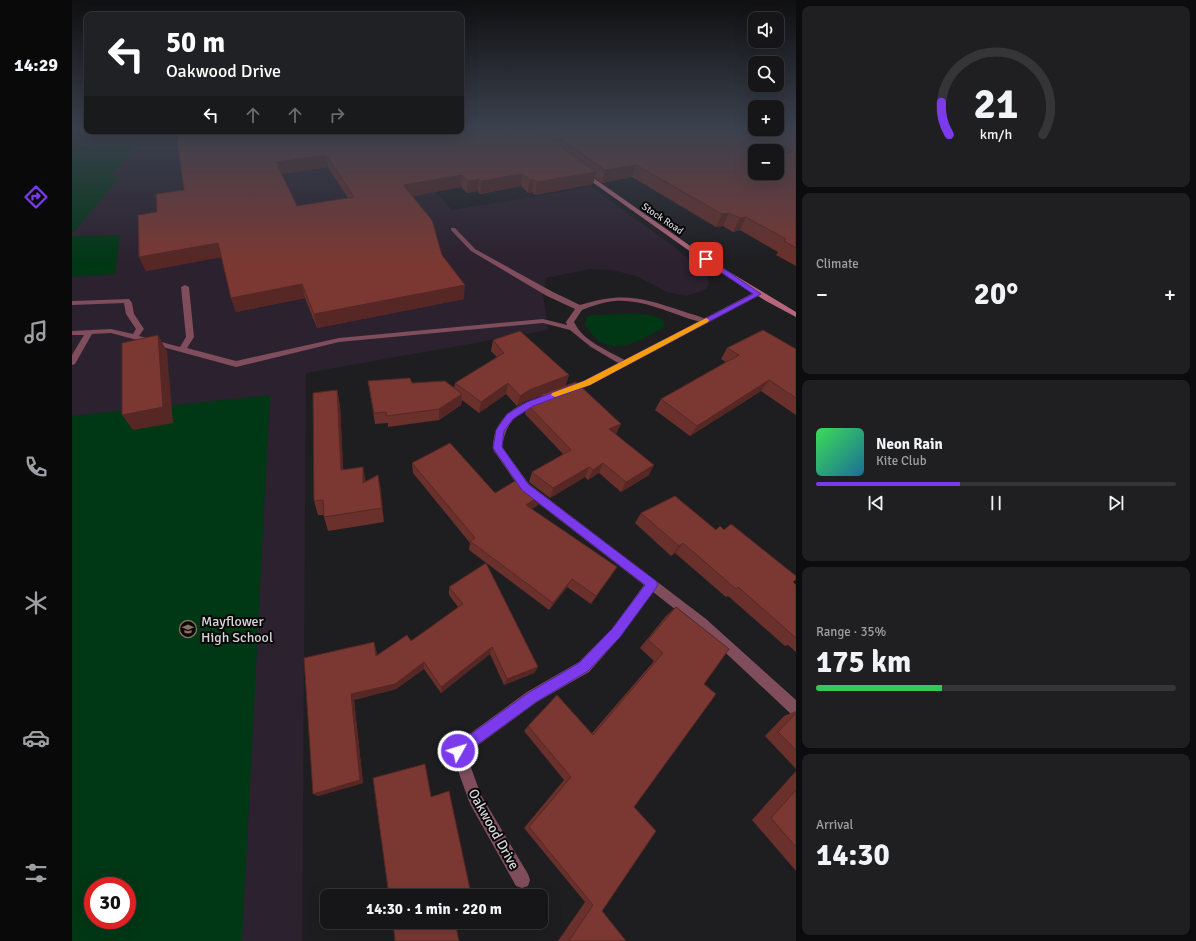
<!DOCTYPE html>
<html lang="en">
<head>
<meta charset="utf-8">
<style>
  :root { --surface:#161619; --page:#1f1f22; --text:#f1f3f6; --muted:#9e9fa2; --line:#353538; --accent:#7c3aed }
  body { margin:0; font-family:Signika,sans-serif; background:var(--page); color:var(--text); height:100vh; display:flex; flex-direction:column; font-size:15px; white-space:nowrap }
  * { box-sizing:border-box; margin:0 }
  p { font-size:13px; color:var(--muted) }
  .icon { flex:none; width:22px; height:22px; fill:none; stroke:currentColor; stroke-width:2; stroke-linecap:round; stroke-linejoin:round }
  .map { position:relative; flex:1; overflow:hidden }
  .sheet { display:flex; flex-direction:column; gap:6px; padding:6px; background:#0c0c0e; width:400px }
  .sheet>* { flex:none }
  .banner { position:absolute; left:12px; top:12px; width:380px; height:122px; border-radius:8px; box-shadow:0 4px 16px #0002,0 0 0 1px var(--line); background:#202124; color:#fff; overflow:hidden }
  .fabs { position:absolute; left:676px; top:12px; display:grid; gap:8px }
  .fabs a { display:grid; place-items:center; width:36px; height:36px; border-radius:8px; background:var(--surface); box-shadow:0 4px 16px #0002,0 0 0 1px var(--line); font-size:20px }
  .speed { position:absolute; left:12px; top:877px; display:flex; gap:8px; font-size:20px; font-weight:700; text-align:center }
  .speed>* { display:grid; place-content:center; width:52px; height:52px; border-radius:50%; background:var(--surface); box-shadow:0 4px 16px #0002,0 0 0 1px var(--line); line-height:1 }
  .speed .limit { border:6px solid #d22; background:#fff; color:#111 }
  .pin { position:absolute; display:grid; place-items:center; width:34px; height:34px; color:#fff; margin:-17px; border-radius:8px; box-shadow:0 2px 6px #0006 }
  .me { position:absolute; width:44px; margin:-22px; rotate:51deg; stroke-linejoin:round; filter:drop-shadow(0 0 3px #0008) }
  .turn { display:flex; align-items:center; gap:14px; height:84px; padding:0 16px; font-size:18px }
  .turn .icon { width:52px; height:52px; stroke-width:2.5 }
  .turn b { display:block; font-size:28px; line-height:34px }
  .lanes { display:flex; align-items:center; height:38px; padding:0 16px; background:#0003; justify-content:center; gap:20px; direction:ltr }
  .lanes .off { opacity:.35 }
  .big { font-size:30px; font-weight:700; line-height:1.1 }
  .sheet .card { flex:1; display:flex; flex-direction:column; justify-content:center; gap:6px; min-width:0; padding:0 14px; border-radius:8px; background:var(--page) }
  .sheet .dial { align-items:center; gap:0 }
  .dial svg { height:104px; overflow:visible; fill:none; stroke:var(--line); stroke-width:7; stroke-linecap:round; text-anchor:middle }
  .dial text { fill:var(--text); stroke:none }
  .song { display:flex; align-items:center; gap:12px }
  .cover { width:48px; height:48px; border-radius:6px; background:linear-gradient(135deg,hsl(130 70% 55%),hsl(200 70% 35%)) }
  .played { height:4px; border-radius:2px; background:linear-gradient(90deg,var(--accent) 40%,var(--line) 40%) }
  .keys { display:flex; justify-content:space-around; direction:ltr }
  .heat { display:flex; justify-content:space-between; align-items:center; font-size:22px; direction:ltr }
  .charge { height:6px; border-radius:3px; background:linear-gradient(90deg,#34c759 35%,var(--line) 0) }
  .trip { position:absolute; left:248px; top:889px; width:228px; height:40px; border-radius:8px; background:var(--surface); box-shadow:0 4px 16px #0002,0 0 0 1px var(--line); font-weight:700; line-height:40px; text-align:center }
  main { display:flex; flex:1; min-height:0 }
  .dock { display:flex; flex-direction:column; width:72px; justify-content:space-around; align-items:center; background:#09090a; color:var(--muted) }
  .dock .icon { width:28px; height:28px }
  .dock .active { color:var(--accent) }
  .dock b { font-size:18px; color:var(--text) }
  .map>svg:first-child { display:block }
</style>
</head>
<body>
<main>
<nav class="dock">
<b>14:29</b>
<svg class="icon active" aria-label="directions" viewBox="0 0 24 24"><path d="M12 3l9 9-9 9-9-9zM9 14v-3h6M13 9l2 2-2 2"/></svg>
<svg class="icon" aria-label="music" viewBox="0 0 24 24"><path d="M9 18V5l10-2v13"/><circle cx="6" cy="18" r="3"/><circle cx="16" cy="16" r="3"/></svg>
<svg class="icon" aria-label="phone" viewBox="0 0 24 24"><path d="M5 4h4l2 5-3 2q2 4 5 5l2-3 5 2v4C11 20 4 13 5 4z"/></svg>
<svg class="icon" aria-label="climate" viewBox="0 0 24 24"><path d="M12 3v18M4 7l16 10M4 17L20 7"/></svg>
<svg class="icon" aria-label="car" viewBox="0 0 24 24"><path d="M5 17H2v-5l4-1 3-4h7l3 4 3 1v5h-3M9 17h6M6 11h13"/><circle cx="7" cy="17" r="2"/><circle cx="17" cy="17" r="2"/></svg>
<svg class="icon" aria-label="filters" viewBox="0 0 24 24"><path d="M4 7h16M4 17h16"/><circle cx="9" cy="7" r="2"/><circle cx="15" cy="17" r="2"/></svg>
</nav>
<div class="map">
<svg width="724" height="941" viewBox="0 0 724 941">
  <rect width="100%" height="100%" fill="#1e1e21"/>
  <!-- education -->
  <path fill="#2c212f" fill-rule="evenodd" d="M316,139L380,210L519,187L597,243L634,272L637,283L635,288L630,291L614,296L595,292L564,276L540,270L518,269L474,278L471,294L476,330L234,373L230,941H0V144ZM21,886H55V920H21Z"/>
  <!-- green -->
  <path fill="#003715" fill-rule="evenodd" d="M66,144L37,177H48L0,234V146Z
    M48,235L43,274L0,277V236Z
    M550,314C561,314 588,313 593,323L591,328C563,343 534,362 513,324L515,317L520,315Z
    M198,395L170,941H0V416ZM21,886H55V920H21Z"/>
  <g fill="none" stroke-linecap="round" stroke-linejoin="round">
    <!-- lane -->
    <path fill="#7f4d5b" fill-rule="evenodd" d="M379,228H383L403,249L481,292L508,305C550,292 569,297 610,311C618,314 630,316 636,321L632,323C603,316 574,299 543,301C531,302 520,306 510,310L502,322C511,342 538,351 556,362L557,364L553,367L519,347L498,330L471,323L267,342L164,367L39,333L20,334L3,364L0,365V355L12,335H0V331L39,329L61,334L64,329L54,314L52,303L0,305V301L57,299L60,303L62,314L72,329L67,336L108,347L114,337L109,287L113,285L117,287L122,337L115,348L164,361L267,338L471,319L495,325L494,322L503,309L475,296L399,251L379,230Z"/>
    <!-- street -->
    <path fill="#7f4d5b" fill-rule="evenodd" d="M683,292H689L690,294L518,385L495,393L491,390L492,388L512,381Z
      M466,398L469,399L470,401L469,403C445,413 434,421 430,447L457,484L634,619L724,700V716L719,714L626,627L581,592L548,637L517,672L465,702L394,754L409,795L456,874L458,880L456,886L450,888L444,886L398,804L379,751L381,746L455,692L507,662L540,629L572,585L449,490L422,451C420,447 421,443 422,438C426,416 446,404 466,398Z"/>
    <!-- secondary -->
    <path fill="#b6677e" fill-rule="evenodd" d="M509,172H513L644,264L724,312V317L694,301L640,267L509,174Z"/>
  </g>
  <!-- wall -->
  <path fill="#6a302c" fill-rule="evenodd" d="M389,129H724V266L704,255L706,252L668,230L661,232L651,226L644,227L560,177L530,183L522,177L521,184L463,195L460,192L456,193L449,186L408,194L406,191L395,193L389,187L340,196L392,299L245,328L233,298L164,312L159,298L149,257L74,271L67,257L85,212L112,190L105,141ZM256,167L276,198L225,206L209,174Z
    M421,340L497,375L493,386L544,434L577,475L549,492L527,473L516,480L513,477L478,498L457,482L460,472L491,454L453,414L455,404L468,397V396L454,401L445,406L434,394L407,413L390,400L389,405L367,420L316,427V423L303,424L296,381L340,383L382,388L383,383L425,357L419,351Z
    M655,348L724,349V415L689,391L618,436L583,410L589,399L654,362L649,359Z
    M265,390L268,406L271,469L294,482L306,475L312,522L256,531L252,517V515H246L242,501Z
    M340,463L423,493L466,505L459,509L545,567L519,604L495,587L477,610L397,550L398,543L341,473Z
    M569,513L644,530L724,585V652L716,645L713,646L656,596L654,597L603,553L599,556L563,523Z
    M377,587L466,667L462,673L432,685L418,654L369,693L352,669L324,689L282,700L291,783L246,796L241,794L302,642L305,655L339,641L386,607L377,595Z
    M604,607L632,684L562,807L530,911L554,941H486L513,902L452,828L492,780L452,731L456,726L520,733L582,661L568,648L594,616Z
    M724,711V769L693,736L712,716Z
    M724,771V871L680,820Z"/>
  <!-- shaded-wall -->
  <path fill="#562724" d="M254,155L256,167L207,174L204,162Z
    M564,165L560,177L530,183L533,170Z
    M524,172L521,184L463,195L465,182Z
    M450,174L449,186L408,194L409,181Z
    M390,175L389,187L332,198L331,185Z
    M407,179L406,191L395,193L396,181Z
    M458,180H462L460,192L456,193Z
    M657,213L651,226L644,227L650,214Z
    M674,217L668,230L661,232L668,218Z
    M146,243L151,257L74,271L67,257Z
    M230,284L233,298L164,312L159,298Z
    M393,285L392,299L245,328L242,314Z
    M86,335L95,351L101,423L61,430L50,415Z
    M497,375L493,386L454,401L445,406L448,396L457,390Z
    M697,380L689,391L618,436L625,426Z
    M436,383L434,394L407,413L409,402Z
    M265,390L268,406L272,485L269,470Z
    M390,394L389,405L367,420V409Z
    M549,424L544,434L533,439L537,429Z
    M531,463L527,473L516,480L521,470Z
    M582,465L577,475L549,492L554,482Z
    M291,467L294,482L291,483Z
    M517,467L513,477L478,498L481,488Z
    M306,475L309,490L312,522L310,508Z
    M469,495L466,505L451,515L454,505Z
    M611,543L603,553L599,556L607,546Z
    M545,567L539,576L519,604L524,596Z
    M500,579L495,587L477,610L481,603Z
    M302,642L304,649L306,662L304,656Z
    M420,647L418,654L369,693V687Z
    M352,662V669L324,689L282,700L291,783L246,796L241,794L279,694Z
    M466,667L462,673L432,685L435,679Z"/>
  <!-- building -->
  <path fill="#7b3833" stroke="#562724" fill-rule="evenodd" d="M389,129H465L524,172L465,182L462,180H458L450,174L409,181L407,179L396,181L390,175L331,185L360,220L370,255L393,285L242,314L230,284L159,298L146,243L67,257L66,215L85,212L84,194L112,190L105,141L110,131H389ZM254,155L282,197L225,206L204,162Z
    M474,129H662L687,142L693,140L692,138L673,129H724V248L712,241L714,239L674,217L668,218L657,213L650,214L564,165L533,170ZM711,146L721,151L716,153L710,151L709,147ZM683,151H705V173H683Z
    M691,330L724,349V398L697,380L625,426L589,399L667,355L655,348Z
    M448,331L497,375L457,390L448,396L436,383L409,402L383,383L432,353L421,340Z
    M86,335L91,407L50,415V343Z
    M338,378L340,383L373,381L390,394L367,409L315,416L314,412L302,413L296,381Z
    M504,382L549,424L537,429L582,465L554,482L531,463L521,470L517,467L481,488L461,473L460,472L499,450L455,404L471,395H468Z
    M265,390L269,470L291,467V483L306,475L310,508L252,517L251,500L242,501L241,393Z
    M378,443L423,493L448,478L469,495L454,505L545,567L524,596L500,579L481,603L398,541L403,538L340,463Z
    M603,496L644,530L648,526L652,530L659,524L724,576V579L721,582L724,585V638L666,587L664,589L611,543L607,546L569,513Z
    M414,563L466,667L435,679L420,647L369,687L352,662L323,684L279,694L288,780L241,794L232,658L302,642L304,656L335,635L339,641L391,604L377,587Z
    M604,607L657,649L632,684L644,694L562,807L584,831L530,911L554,941H497L521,905L457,827L499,777L456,726L485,695L521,735L591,653L576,640Z
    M724,713V750L706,732Z
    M353,764L359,797L377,791L399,894L394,896H317L301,778Z
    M724,790V847L699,818Z
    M321,922H383L387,941H323Z"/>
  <!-- sky -->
  <linearGradient id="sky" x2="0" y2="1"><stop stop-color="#101012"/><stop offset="0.49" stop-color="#3b414e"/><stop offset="1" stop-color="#3b414e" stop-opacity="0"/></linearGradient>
  <rect width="724" height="261" fill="url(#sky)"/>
  <!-- route -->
  <path fill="#7c3aed" stroke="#51269a" d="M631,258H636L689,294L518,385L461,406L441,419L432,431L430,447L456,484L584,581L586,584L584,588L548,637L516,671L464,702L390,756L386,758L381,756L379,751L381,747L456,693L507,663L540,629L573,585L450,490L421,448L424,430L435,414L455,402L512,381L681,294L631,260Z"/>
  <!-- slow -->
  <path fill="#f59e0b" d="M634,318L637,320L636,322L518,385L483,397L479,395L480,393L512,381Z"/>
  <!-- icons -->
  <defs>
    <g id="school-ring" transform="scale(0.9)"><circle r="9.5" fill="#080809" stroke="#8d6e63" stroke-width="1.5"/><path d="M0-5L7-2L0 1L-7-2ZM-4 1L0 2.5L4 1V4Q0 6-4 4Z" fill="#8d6e63"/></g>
  </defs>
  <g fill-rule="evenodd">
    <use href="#school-ring" x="116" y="629"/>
  </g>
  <g text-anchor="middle" stroke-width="4" stroke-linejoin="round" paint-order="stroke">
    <!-- far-street labels -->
    <g font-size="10" fill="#d7d7d9" stroke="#080809">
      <text transform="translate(591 218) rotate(34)" y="4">Stock Road</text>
    </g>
    <!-- near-poi labels -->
    <g font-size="14" fill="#d7d7d9" stroke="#080809" text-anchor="start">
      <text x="129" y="626">Mayflower<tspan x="129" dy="16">High School</tspan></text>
    </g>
    <!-- near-street labels -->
    <g font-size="14" fill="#d7d7d9" stroke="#080809">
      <text transform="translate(422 829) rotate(61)" y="5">Oakwood Drive</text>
    </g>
  </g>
</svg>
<div class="fabs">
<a><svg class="icon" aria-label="sound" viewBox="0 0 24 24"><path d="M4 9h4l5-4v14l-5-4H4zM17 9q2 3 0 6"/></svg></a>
<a><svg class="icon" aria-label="search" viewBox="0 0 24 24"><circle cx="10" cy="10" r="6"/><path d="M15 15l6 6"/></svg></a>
<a>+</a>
<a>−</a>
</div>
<div class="speed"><div class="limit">30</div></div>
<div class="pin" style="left:634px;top:259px;background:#d93025"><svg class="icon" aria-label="arrive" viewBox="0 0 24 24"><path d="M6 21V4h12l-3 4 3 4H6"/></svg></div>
<svg class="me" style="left:386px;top:751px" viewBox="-20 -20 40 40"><circle r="17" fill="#7c3aed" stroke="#fff" stroke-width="3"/><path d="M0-11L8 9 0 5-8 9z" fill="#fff"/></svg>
<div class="trip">14:30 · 1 min · 220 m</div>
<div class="banner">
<div class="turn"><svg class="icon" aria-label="left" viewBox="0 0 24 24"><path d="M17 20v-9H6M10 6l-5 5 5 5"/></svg><div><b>50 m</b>Oakwood Drive</div></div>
<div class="lanes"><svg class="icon" aria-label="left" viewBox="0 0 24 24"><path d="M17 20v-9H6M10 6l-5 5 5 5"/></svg><svg class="icon off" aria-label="ahead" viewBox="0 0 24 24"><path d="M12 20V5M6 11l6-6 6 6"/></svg><svg class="icon off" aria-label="ahead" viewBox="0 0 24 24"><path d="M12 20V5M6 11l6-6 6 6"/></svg><svg class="icon off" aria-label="right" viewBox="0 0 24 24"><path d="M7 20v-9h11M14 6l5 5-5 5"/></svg></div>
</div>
</div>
<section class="sheet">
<div class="card dial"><svg viewBox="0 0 100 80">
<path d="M14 69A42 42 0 1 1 86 69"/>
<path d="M14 69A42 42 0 0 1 8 44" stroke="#7c3aed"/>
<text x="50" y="56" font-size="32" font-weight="700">21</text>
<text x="50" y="72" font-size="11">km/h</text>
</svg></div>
<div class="card"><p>Climate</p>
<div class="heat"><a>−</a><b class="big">20°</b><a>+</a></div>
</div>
<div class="card">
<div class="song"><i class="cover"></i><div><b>Neon Rain</b><p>Kite Club</p></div></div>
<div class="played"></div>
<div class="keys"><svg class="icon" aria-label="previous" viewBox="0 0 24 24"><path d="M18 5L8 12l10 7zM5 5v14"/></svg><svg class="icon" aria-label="pause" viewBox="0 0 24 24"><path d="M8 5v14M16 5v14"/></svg><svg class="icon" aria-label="next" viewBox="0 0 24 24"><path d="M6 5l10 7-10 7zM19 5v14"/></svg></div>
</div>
<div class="card"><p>Range · 35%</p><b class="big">175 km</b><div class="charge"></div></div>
<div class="card"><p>Arrival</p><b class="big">14:30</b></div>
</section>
</main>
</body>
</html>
